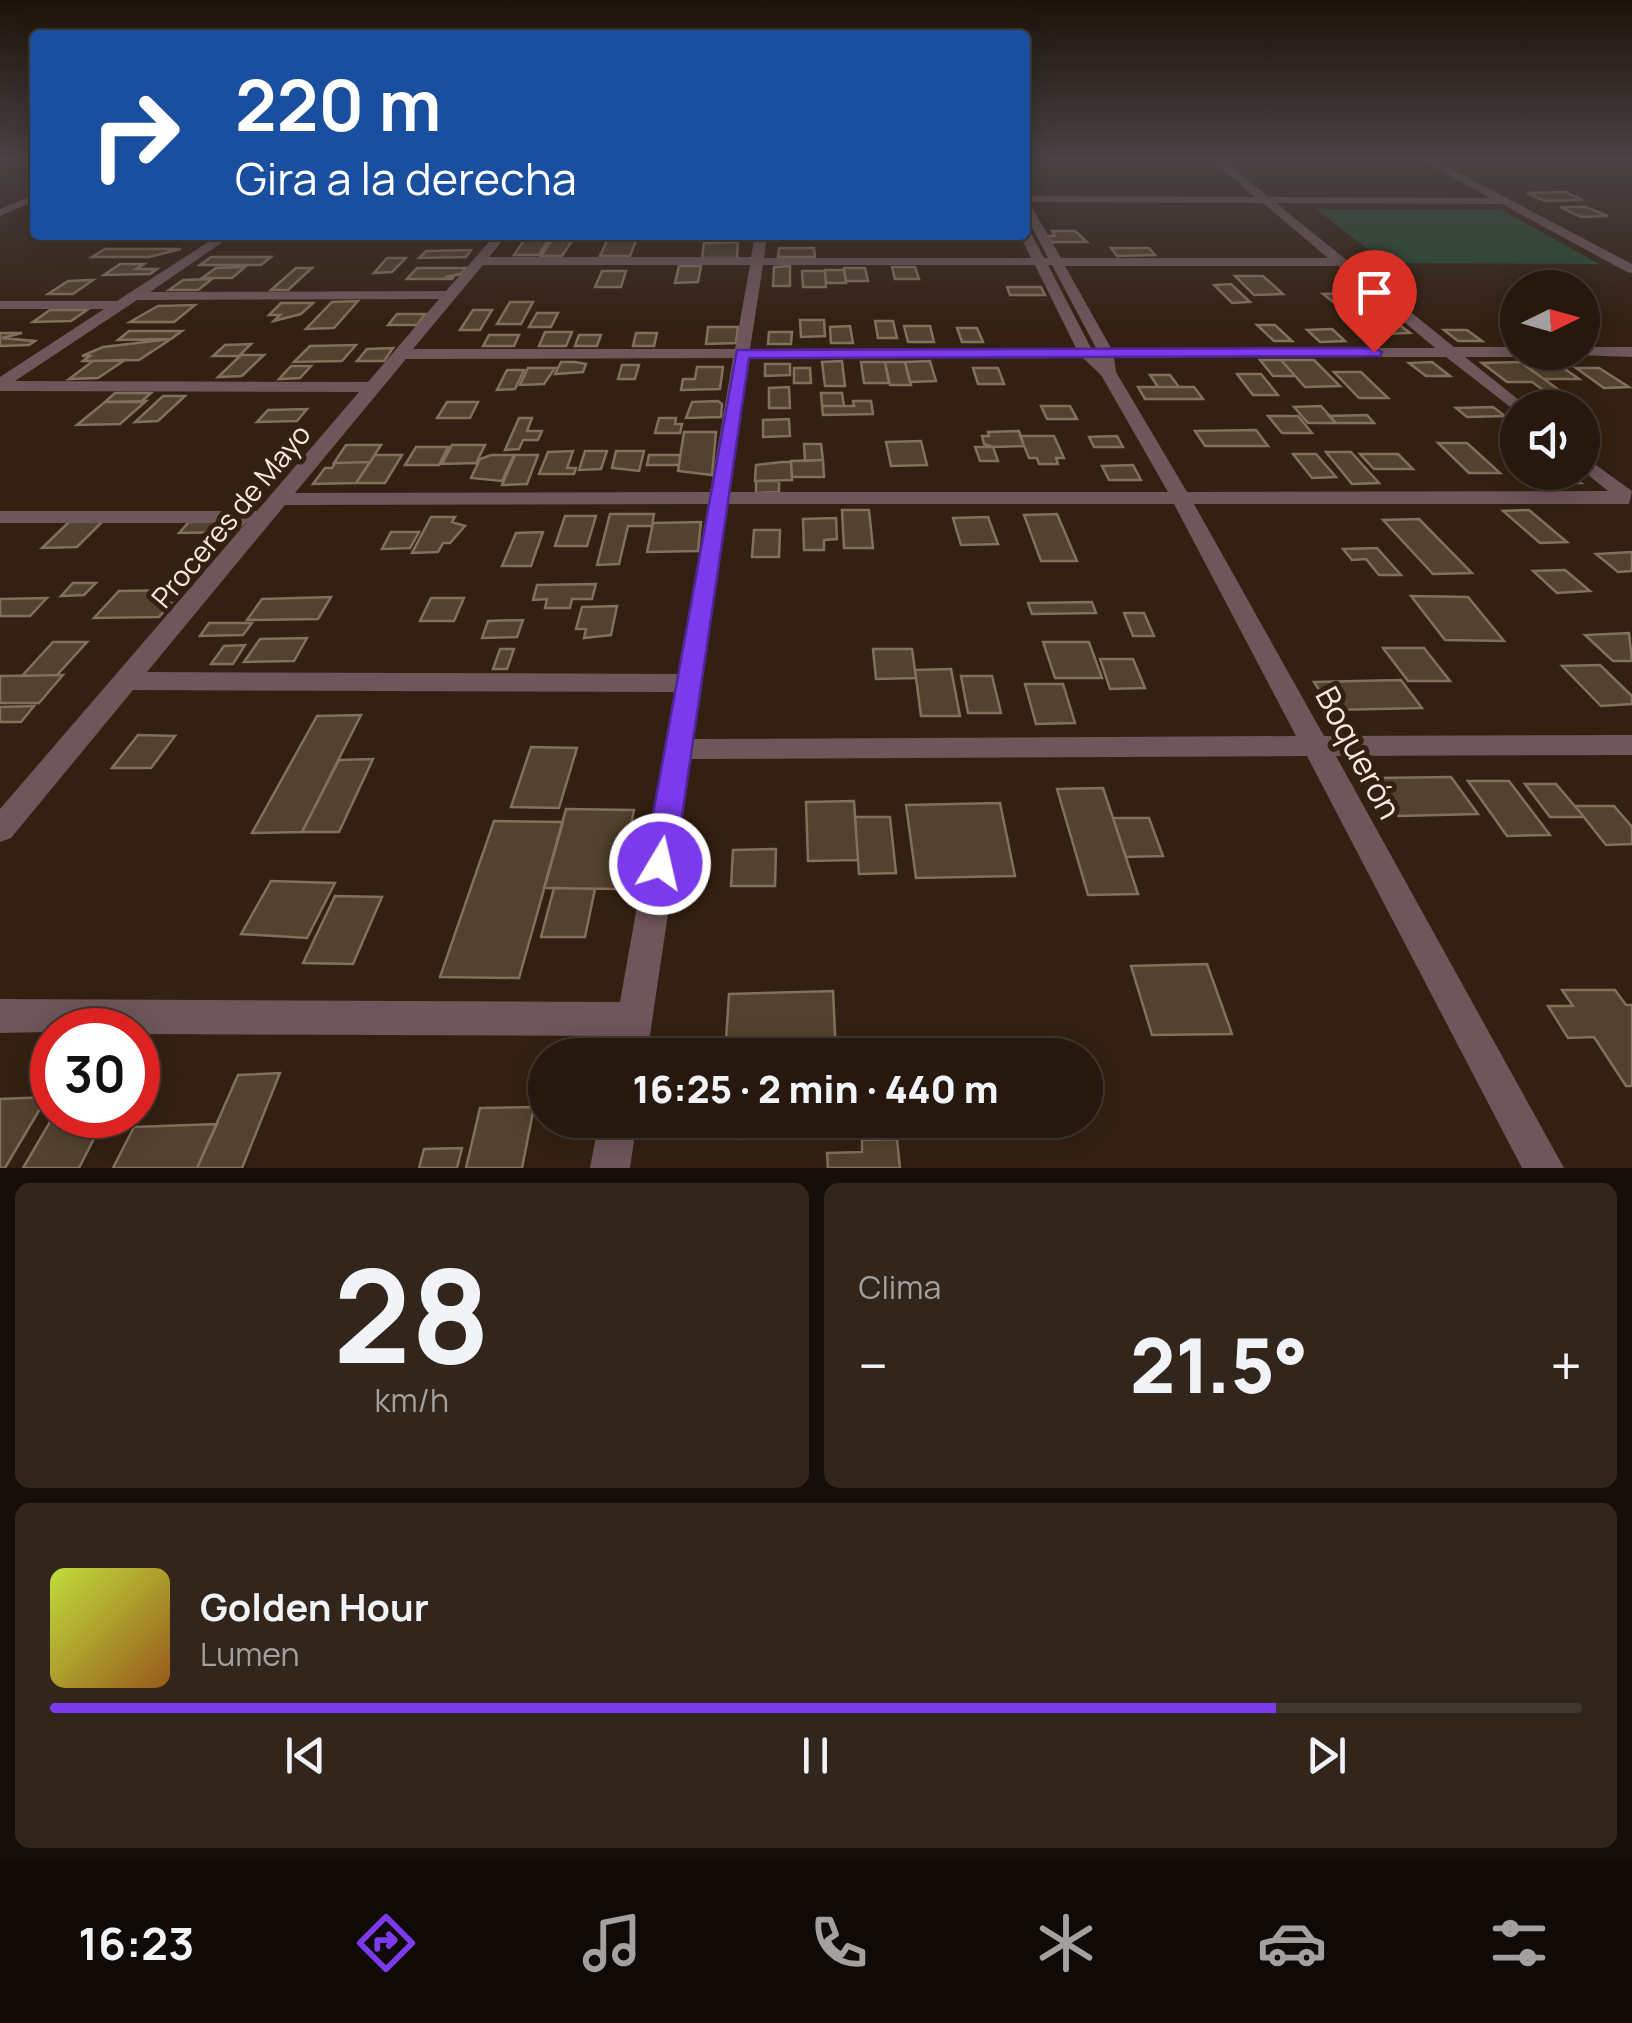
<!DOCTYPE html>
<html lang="es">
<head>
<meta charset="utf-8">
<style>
  :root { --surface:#26180e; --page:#32251c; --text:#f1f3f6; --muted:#a4a09e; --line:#42372e; --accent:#7c3aed }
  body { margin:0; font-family:Manrope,sans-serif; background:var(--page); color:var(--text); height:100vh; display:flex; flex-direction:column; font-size:38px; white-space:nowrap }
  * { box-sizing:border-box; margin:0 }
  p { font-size:32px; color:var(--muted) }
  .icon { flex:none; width:55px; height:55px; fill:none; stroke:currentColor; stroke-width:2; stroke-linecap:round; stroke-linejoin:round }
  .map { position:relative; height:1168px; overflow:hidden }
  .side { display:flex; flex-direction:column; gap:15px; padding:15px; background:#150d08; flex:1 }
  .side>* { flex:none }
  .top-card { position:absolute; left:30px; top:30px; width:1000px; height:210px; border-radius:10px; box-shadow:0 5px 25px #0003,0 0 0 2px var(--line); background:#1a4fa0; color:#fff; overflow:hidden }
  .needle { width:65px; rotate:85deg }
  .tools { position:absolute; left:1500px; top:270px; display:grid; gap:20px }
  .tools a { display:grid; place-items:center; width:100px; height:100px; border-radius:50%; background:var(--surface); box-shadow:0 5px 25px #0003,0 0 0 2px var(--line); font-size:50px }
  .speed { position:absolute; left:30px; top:1008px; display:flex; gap:20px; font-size:50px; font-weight:700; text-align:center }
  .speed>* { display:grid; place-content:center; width:130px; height:130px; border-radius:50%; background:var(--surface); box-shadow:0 5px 25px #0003,0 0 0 2px var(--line); line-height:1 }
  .speed .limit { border:15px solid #d22; background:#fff; color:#111 }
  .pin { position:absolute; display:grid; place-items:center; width:85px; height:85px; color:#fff; margin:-102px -42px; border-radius:50% 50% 50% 0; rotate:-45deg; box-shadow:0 0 10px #0007 }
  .pin .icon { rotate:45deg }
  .me { position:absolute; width:110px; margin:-55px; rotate:9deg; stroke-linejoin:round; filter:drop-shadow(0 0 8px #0008) }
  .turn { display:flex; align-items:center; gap:35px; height:210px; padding:0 40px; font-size:45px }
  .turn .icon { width:130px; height:130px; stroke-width:2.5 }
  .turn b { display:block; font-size:70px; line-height:85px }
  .big { font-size:75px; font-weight:800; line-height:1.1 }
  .side .widget { flex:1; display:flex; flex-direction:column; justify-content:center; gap:15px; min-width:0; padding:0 35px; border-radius:15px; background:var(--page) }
  .side .dial { align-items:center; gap:0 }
  .dial b { font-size:130px; line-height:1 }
  .song { display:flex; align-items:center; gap:30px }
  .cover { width:120px; height:120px; border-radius:15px; background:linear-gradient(135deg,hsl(70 70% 55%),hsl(30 70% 35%)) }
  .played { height:10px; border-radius:5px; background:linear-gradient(90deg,var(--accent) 80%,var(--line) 80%) }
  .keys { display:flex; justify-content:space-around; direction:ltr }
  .heat { display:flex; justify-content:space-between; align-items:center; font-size:55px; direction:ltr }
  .side .tiles { flex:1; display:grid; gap:15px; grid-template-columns:1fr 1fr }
  .widget:last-child { grid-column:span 2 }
  .trip { position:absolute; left:528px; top:1038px; width:575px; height:100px; border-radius:50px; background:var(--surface); box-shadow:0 5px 25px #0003,0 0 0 2px var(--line); font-weight:800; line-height:100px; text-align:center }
  .menu { display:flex; height:160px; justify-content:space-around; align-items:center; background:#0f0a06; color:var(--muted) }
  .menu .icon { width:70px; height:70px }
  .menu .selected { color:var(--accent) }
  .menu b { font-size:45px; color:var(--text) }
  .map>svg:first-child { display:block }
</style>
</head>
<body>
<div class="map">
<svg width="1632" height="1168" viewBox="0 0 1632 1168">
  <rect width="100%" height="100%" fill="#332012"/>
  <!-- green -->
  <path fill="#244b30" d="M1315,209H1500L1599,264L1387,263Z"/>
  <!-- building -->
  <path fill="#53422f" stroke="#82705c" stroke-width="2.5" d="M1565,192L1583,200L1545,201L1527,193Z
    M1560,207H1586L1608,216L1581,217Z
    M1052,231H1075L1087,242H1051L1047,236H1055Z
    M609,236H638L630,256H600Z
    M553,238H574L562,256H541Z
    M525,239H549L539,255H514Z
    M738,242L737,258H702L704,243Z
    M779,248H814L815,257H778Z
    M1111,248H1149L1155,255L1117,256Z
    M105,249H181L149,257H92Z
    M471,250L466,257L419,258L426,251Z
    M211,257H271L261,265H200Z
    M387,258H406L392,272L374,273Z
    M120,264H144L136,269H157L150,274L104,275Z
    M679,266H701L698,282L675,283Z
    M790,266V286H773L774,267Z
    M245,267L232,278H202L216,268Z
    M892,267H915L919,279H895Z
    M296,268H312L288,290H271Z
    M417,268H466L461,274L445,277L454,276L452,279H407Z
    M844,268H865L868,281H846Z
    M825,270H844L846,283H826Z
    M602,271H626L621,287H595Z
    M802,271H825L826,287H803Z
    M1235,276H1263L1283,294L1254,295Z
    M212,279L198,290H169L183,280Z
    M93,280L73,294H48L68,281Z
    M1231,284L1250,302L1232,303L1214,285Z
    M1007,287H1041L1045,295H1010Z
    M1358,293L1371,304H1336L1323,294Z
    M358,301L334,328L306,329L332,302Z
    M510,302H533L521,324H497Z
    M281,303H313L301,314L274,321L280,315H269Z
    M195,305L174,322H130L158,306Z
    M50,310H87L71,321L33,322Z
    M473,310H492L480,330H460Z
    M537,313H558L551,327H529Z
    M397,314H425L417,325H388Z
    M800,320H824L825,336L801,337Z
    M1366,320H1393L1410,333L1383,334Z
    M875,321H893L897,338H878Z
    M1257,325H1275L1292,341H1274Z
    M850,326L853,343H831L830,327Z
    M904,326H930L934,342H908Z
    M708,327H738L736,343L706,344Z
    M957,328H977L983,342H962Z
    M1332,329L1345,341L1320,342L1307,330Z
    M1444,330H1467L1482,341H1458Z
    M129,331H182L171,339L118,340Z
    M545,332H572L566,346H539Z
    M769,332H792L791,344H768Z
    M0,333H22L2,338L35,341L29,345L0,346Z
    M636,333H657L654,346H633Z
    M489,335H519L514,346H483Z
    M579,335H601L597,346H575Z
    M171,339L139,360L83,361L90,356H82L103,347Z
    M251,344L239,356H213L225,345Z
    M356,345L342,361L294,362L310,346Z
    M393,348L384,361H357L367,349Z
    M241,355H264L242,376L218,377Z
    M125,360L98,378L69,379L93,361Z
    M1260,360H1281L1295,376H1273Z
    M1281,360H1314L1340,386L1305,387Z
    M842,361L845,386H825L822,362Z
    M930,361L936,381L910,382L905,362Z
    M561,362H575L586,364L583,372L555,374Z
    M861,362H885L889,383H864Z
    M885,362H905L911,385H890Z
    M1432,362L1450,376H1426L1409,363Z
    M1521,362L1544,379L1574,401H1558L1532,382H1507L1482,363Z
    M765,364H790V375L765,376Z
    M622,365H639L635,379H618Z
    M291,366H311L300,378L279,379Z
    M697,367H723L720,389L681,390L683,379H695Z
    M1527,367H1562L1579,379H1544Z
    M528,368H555L544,384L520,385Z
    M794,368H810L811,383H794Z
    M973,368H998L1004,384H978Z
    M1576,368H1599L1629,387L1604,388Z
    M507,370H524L515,389L497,390Z
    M1334,372H1361L1388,398H1359Z
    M1237,374H1261L1278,395H1253Z
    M1150,375H1170L1179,387H1158Z
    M789,387L790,408H769V388Z
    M1138,387H1194L1203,399H1145Z
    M115,393H151L141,402H105Z
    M821,393H842L844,406H822Z
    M163,396H185L158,421L135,422Z
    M146,401L120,424L77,425L105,402Z
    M718,401L722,404L721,417L686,418L692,402Z
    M853,401H871L873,414L823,415L822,406H854Z
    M447,402H478L470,418H437Z
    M1041,406H1070L1077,419H1047Z
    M1321,406L1336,423H1308L1294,407Z
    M1493,407L1505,416L1467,417L1456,408Z
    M307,409L297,421L257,422L268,410Z
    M1367,415L1374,423H1336L1329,416Z
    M1268,416H1298L1312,433H1282Z
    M519,418H532L527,431H542L538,440H523L519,449L505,450Z
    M659,418H676L675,424H682L680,433H655Z
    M789,419L790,436L763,437V420Z
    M1256,430L1268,446H1205L1195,431Z
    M1019,431L1024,446L993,447L984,444L982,436H989L988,432Z
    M684,432H716L712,475L678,471Z
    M1020,436H1054L1064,458H1056L1058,464H1039L1037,458H1029Z
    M1117,436L1123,447H1094L1089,437Z
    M921,441L927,465L891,466L886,442Z
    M1438,443H1467L1500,473H1469Z
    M804,444H821L823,460L805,461Z
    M346,445H381L370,462L334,463Z
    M452,445H485L476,463L442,464Z
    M416,447H448L439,465H405Z
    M975,447H993L998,461H980Z
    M573,451L567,468H576L574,474H539L548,452Z
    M585,451H607L601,469L579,470Z
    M616,451H644L639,471L612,468Z
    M1326,452H1351L1379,483L1352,484Z
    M1293,454H1316L1336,477L1312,478Z
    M1360,454H1398L1413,469H1374Z
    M375,455H402L385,483H356Z
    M491,455H514L502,481L471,478L480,459Z
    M515,455H538L527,484L502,485Z
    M649,455H680L679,465H647Z
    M823,460L824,477H792L791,461Z
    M370,462L356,483L313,484L325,468H332L335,463Z
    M782,462H791L792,480L755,481L756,465Z
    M1133,465L1141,480H1109L1102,466Z
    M1535,472H1568L1581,483H1547Z
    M756,481H779V492L756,493Z
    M842,510H869L873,548H844Z
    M1529,510L1567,542L1540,543L1503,511Z
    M610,514H654L652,526H628L619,564L597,565Z
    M1057,514L1077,561H1041L1024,515Z
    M565,516H596L587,546H555Z
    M431,517H455L452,522L465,526L450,543H443L438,552L412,553Z
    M988,517L998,544L961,545L953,518Z
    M836,518L837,539L824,540V550H804L803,519Z
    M1419,519L1472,573L1433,574L1383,520Z
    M103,521L77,547L42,548L69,522Z
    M245,521L236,532L179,533L189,522Z
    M701,522L698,551L647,552L653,523Z
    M754,530H780L779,557H752Z
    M391,532H419L410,548L382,549Z
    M543,532L531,566H502L516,533Z
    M1377,548L1401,575H1379L1366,559L1352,560L1343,549Z
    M1632,552V571L1618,572L1596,554Z
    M1565,570L1590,591L1557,593L1533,571Z
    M73,583H96L84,595L61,596Z
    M596,584L592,599H572L570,608H545L547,599L533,600L537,585Z
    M173,590L162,603H171L159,617L94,618L119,591Z
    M1411,596L1468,597L1504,641L1445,640Z
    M331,597L318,619L247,620L262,599Z
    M47,598L30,616H0V599Z
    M431,598H464L454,621H420Z
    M1092,602L1096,613L1032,614L1028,603Z
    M617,606L611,635L584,638L586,629H576L582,607Z
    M1124,613H1144L1154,636H1133Z
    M523,620L517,637L482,638L488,621Z
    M209,623H252L243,635L200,636Z
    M1629,633L1632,661H1613L1585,635Z
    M307,638L294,661L244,662L260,639Z
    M53,642H87L57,675L22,676Z
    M1043,642H1089L1102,678H1055Z
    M245,645L233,664H211L224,646Z
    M1383,648H1424L1450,681H1408Z
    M500,649H514L507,669H493Z
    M873,649H912L916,678L876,679Z
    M1100,659H1133L1145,688L1110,689Z
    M1600,665L1632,696V704L1601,706L1562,666Z
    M951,669L960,716H921L915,670Z
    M63,675L39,703H0V676Z
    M961,676H992L1001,713H968Z
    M1401,680L1422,708L1332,710L1314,682Z
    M1025,684H1063L1075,723L1036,724Z
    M34,706L21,722H0V707Z
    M361,715L302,832L252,833L317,716Z
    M138,735L175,736L151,768H112Z
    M531,747L577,748L559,808L511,807Z
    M373,759L339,832H302L339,760Z
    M1451,777L1478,814L1398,816L1375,778Z
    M1468,781H1509L1550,835L1507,836Z
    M1525,784H1556L1584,817H1550Z
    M1103,788L1113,818L1138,894L1088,895L1057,789Z
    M854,801L858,860L808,861L806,802Z
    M1000,803L1015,876L916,878L906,805Z
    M1575,806H1614L1632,827V844L1606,845Z
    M566,809L634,810L618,889L544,888Z
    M855,817H890L896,873L859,874Z
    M1113,818H1149L1163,856L1126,857Z
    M494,821L563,822L519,978L440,977Z
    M776,849L775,886H731L733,850Z
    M271,881L335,883L307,938L241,934Z
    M554,888L595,889L585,937H541Z
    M335,896L382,897L353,964L303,963Z
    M1207,964L1232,1034L1152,1035L1131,966Z
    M1562,990H1615L1626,1005H1632V1086H1626L1594,1037L1568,1038L1548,1006H1573Z
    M833,991L836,1053L725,1055L729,994Z
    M280,1073L242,1168H197L238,1075Z
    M47,1097L5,1168H0V1099Z
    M534,1107L522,1168H466L480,1108Z
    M54,1115H106L79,1168H23Z
    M738,1120H798L799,1137L737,1139Z
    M217,1124L197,1168H113L134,1127Z
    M897,1139L900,1168H828L827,1153L862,1152V1140Z
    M462,1148L457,1168H419L424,1149Z"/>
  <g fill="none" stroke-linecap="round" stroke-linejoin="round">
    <!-- minor -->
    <path fill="#6e565a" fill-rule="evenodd" d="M1212,160H1223L1268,197L1490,198L1422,160H1434L1632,264V273L1627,272L1502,204L1276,203L1454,347H1518V352H1525L1518,357H1465L1524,404L1526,408H1518V413L1446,357H1114L1116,372L1187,492L1608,491L1582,470V455L1632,491L1629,504H1194L1324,736L1632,735V755L1336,756L1564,1168H1522L1307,756L691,759L647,1055H611L614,1036L138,1034V1030L0,1033V999L620,1002L675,692L133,690L11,838L0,842V809L246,523H0V511H257L359,392L0,391V377L104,309H0V301H117L219,235H233L150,292L446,291L495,235H507L489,257H751L755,235H767L764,258H1031L1020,235H1025V229L1031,233L1044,258H1048L1025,214V196L1255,197ZM1029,202L1263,203L1328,258H1061ZM483,265H750L735,349H413ZM763,265H1035L1076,348L750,349ZM1048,265H1052L1096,348H1091ZM1065,266H1338L1435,348H1111ZM439,299L368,382L15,381L137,300ZM1082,357L1101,375L1168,492H729L749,358ZM733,358L710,492L295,493L406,359ZM708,504L678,674L147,672L285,505ZM728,504H1174L1296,736L693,739Z
      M35,194V201L0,216V209Z
      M1582,347H1632V357L1577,355L1575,352H1582Z
      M599,1120H637L630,1168H590Z"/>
  </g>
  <!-- sky -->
  <linearGradient id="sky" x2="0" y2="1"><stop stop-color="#1c120a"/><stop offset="0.49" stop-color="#4a4244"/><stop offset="1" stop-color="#4a4244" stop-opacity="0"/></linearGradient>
  <rect width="1632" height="324" fill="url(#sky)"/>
  <!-- route -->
  <path fill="#7c3aed" stroke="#51269a" stroke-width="2.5" d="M1374,348L1382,352L1380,356L749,358L675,864L671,874L660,877L648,874L644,864L737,350Z"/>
  <g text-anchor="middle" stroke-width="10" stroke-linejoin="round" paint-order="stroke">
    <!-- street labels -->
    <g font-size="28" fill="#f7e9e0" stroke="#332012">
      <text transform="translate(231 516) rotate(-50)" y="10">Proceres de Mayo</text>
    </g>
    <!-- near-street labels -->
    <g font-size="32" fill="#f7e9e0" stroke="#332012">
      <text transform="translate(1358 753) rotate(62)" y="11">Boquerón</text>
    </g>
  </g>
</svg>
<div class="tools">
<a><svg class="needle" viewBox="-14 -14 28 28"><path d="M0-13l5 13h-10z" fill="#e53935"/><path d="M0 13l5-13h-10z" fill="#a4a09e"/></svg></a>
<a><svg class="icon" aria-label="sound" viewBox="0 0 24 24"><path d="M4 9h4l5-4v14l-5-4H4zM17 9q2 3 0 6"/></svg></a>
</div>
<div class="speed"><div class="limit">30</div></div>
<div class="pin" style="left:1374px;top:352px;background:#d93025"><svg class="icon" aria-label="arrive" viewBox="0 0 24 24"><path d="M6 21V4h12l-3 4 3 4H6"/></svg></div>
<svg class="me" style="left:660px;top:864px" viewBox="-20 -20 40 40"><circle r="17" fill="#7c3aed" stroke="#fff" stroke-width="3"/><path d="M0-11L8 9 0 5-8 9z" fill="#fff"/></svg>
<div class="trip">16:25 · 2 min · 440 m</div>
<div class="top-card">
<div class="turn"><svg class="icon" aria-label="right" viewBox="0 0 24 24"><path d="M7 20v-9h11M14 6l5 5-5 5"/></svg><div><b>220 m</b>Gira a la derecha</div></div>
</div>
</div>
<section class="side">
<div class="tiles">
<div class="widget dial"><b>28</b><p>km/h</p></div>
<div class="widget"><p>Clima</p>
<div class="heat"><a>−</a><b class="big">21.5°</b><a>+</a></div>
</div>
<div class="widget">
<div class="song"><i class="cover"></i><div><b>Golden Hour</b><p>Lumen</p></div></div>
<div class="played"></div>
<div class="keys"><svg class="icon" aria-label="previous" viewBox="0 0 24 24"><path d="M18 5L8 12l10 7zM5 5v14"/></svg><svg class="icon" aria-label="pause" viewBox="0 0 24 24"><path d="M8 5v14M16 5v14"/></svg><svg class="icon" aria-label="next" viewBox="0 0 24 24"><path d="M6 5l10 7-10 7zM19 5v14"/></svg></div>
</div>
</div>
</section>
<nav class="menu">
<b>16:23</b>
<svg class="icon selected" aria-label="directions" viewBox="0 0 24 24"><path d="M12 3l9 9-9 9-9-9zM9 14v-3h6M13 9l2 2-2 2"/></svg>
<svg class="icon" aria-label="music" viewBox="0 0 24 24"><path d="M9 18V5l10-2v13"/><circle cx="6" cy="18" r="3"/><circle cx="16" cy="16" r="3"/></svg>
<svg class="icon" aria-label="phone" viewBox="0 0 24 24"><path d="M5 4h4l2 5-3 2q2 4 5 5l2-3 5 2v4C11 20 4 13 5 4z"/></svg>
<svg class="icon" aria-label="climate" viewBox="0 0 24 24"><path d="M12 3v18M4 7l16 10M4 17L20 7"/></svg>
<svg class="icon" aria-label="car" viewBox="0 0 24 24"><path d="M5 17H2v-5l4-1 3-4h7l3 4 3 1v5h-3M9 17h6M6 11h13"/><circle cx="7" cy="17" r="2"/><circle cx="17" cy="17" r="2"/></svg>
<svg class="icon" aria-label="filters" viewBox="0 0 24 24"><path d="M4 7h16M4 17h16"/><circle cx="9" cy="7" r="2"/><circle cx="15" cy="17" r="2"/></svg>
</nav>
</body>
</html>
